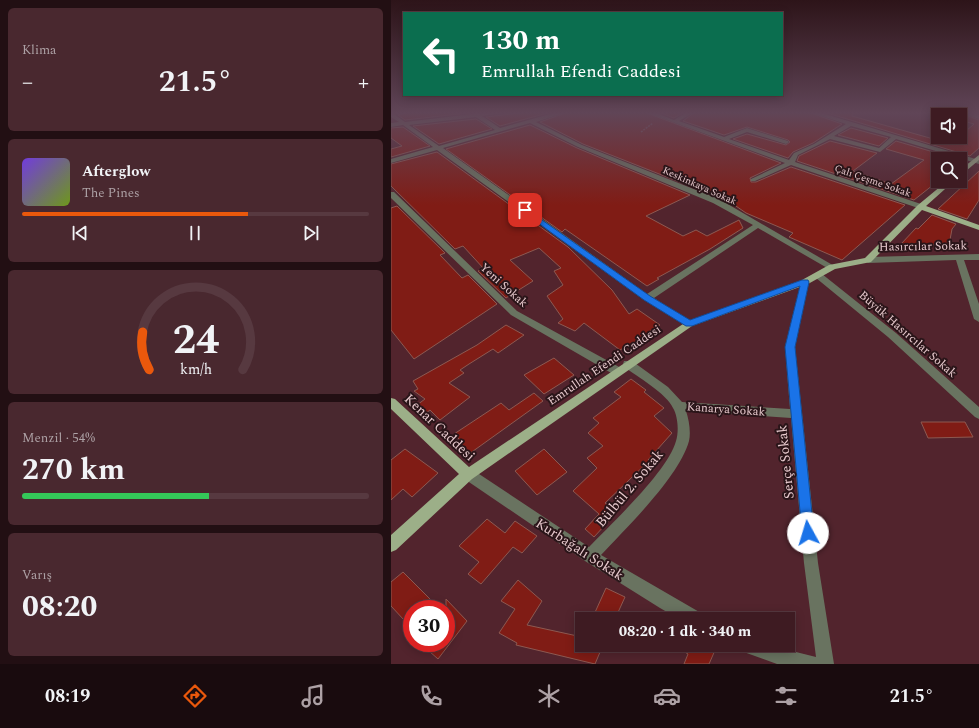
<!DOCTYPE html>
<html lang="tr">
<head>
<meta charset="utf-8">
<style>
  :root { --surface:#3e1b22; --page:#49282f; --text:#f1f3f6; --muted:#ada1a5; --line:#573940; --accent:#ea580c }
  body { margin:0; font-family:Spectral,serif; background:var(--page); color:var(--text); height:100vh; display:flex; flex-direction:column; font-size:15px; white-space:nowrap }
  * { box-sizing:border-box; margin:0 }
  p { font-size:13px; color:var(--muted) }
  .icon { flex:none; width:22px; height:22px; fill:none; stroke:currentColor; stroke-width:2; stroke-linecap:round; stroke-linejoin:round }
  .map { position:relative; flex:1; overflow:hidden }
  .side { display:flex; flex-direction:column; gap:8px; padding:8px; background:#220f13; width:391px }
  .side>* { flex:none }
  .top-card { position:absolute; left:12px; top:12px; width:380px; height:84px; border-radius:0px; box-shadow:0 2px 10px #0003,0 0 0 1px var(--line); background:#0b6e4f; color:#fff; overflow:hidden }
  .controls { position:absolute; left:540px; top:108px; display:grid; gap:8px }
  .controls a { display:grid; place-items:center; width:36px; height:36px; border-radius:0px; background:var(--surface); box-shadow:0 2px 10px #0003,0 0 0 1px var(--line); font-size:20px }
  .speed { position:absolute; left:12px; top:600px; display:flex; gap:8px; font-size:20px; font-weight:700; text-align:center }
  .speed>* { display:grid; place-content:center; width:52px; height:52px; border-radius:50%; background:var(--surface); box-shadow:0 2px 10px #0003,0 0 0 1px var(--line); line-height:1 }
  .speed .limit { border:6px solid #d22; background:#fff; color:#111 }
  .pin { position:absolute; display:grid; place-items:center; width:34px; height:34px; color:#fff; margin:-17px; border-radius:8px; box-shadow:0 2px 6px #0006 }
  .me { position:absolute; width:44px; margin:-22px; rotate:354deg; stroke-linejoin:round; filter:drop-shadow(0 0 3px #0008) }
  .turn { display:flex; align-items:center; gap:14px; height:84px; padding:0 12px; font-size:18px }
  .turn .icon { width:52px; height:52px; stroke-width:2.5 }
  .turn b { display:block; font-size:28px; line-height:34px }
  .big { font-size:30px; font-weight:700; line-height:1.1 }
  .side .card { flex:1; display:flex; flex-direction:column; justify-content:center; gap:6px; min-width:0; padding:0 14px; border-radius:6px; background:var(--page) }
  .side .dial { align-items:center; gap:0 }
  .dial svg { height:104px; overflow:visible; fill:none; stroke:var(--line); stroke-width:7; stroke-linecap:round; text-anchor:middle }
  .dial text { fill:var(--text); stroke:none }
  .song { display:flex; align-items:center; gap:12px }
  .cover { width:48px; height:48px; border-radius:6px; background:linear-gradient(135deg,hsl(260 70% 55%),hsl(80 70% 35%)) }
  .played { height:4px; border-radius:2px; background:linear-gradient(90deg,var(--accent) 65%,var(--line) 65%) }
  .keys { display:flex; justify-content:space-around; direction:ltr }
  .heat { display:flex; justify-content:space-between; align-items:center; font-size:22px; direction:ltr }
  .charge { height:6px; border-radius:3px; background:linear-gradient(90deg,#34c759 54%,var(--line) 0) }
  .trip { position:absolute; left:184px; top:612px; width:220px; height:40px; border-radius:0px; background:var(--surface); box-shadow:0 2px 10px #0003,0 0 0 1px var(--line); font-weight:700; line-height:40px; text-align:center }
  .tab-bar { display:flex; height:64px; justify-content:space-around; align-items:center; background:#190b0e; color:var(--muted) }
  .tab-bar .icon { width:28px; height:28px }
  .tab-bar .active { color:var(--accent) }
  .tab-bar b { font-size:18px; color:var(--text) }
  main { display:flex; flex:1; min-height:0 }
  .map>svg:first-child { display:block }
</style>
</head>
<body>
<main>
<section class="side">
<div class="card"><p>Klima</p>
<div class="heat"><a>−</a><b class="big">21.5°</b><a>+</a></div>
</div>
<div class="card">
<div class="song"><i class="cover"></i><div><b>Afterglow</b><p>The Pines</p></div></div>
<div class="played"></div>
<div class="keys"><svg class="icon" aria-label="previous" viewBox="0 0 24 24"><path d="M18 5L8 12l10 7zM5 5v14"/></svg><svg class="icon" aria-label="pause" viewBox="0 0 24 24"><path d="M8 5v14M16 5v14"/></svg><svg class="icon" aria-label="next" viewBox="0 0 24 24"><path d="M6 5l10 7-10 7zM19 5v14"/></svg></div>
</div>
<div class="card dial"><svg viewBox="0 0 100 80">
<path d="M14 69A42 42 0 1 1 86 69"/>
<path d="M14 69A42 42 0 0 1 9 40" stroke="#ea580c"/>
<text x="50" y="56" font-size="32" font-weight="700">24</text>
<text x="50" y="72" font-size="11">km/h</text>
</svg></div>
<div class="card"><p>Menzil · 54%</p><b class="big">270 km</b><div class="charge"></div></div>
<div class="card"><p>Varış</p><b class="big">08:20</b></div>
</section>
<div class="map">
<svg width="588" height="664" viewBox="0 0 588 664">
  <rect width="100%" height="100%" fill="#52242d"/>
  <!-- building -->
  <path fill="#801c15" stroke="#8d5951" d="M19,112H75L76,113L14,120L7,115Z
    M137,112H160L109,126L95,117Z
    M177,112H253L390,163L359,178L360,182H365L400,167L514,205L451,260L398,237L402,233L355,213L342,204L343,203L312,189L309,190L192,144L149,122Z
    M268,112H293L283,118Z
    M304,112H417L451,124L422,143L402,152L397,158L342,139L356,134L395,145L399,142L397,140L356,127L333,135L292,121Z
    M433,112H462L461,116L560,144L583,124L569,120V115H554V112H566L588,120V148L579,156Z
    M85,119L101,129L48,144L22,126Z
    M139,125L186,148L299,195L255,216L292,236L305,230L316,236L348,220L352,228L319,249L266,278L268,279L256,286L174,229L171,232L55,149Z
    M12,127L39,146L0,157V149L11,146L0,138V128Z
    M460,128L497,138L488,146L447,135Z
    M439,141L486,153L462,171L500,184L533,160L495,149L505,141L566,159H547V181L523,200L406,161L408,156Z
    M46,152L177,247L221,290L238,314L246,309L269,325L259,331L265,335L242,350L236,346L229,350L193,323L184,331L167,323L172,319L156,296L172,285L163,271L170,268L148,248L119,260L142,281L115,298L87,271L93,269L72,246L64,249L0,186V164Z
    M588,171V200L576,219L547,209Z
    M6,206L54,253L49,255L71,278L77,275L106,304L23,359L0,330V208Z
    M541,215L565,224L561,229L558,245L510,244L525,228L527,229Z
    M115,325L133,335L107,353L102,349L78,364L69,370L73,373L58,383L79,397L49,420L39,410L31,416L22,408L34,399L23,391L27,389L22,381L86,345Z
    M163,358L183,375L153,394L133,375Z
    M240,379L255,390L253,392L273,408L263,416L281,433L257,460L258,461L214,503L226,512L203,537L194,529L208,514L182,491L206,468L196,458L212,446L197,433L208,423L202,418L230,397L223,392Z
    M143,393L152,401L78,454L67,442L70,441L63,434L110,403L118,410Z
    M530,422H574L582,437L537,438Z
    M14,449L47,473L21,497L12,489L0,500V460Z
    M153,449L176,472L146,495L124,471Z
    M96,519L114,533L124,521L146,536L131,553L122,547L90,584L77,574L88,562L68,546Z
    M12,572L49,609H21V612L13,620L0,606V582Z
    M127,580L151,601L136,625L191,637V645H212L204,664L125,645L126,643L108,633L124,609L110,601Z
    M215,588L234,597L224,619H201Z
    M55,599L76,621L47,659L38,651L45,643H55Z
    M282,645H319L325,648L318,664H293L297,654Z"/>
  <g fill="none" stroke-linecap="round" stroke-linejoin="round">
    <!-- path -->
    <path stroke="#855d64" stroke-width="1.5" stroke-dasharray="2 1" stroke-linecap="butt" d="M250,132L262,123"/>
    <!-- minor -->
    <path fill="#697360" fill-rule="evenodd" d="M0,112L14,122L81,114L84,112L87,114L119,112L91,116L109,128L166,112H176L145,122L191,145L328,199L445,267L444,269H438L367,228L263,298L303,324L301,326H295L253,300L46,150L0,163V159L42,147L12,125L0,127V123L8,122L0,117ZM85,117L104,130L48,146L18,125ZM139,123L187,147L322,203L362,225L256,294L52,148Z
      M254,112H263L283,120L296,112H303L288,121L333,137L356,128L397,141L398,142L395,144L356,132L338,139L398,160L403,153L423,144L455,124L418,112H427L588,160V164L505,139L489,152L439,139L407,155L404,162L533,205V209H530L400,165L364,181H360V179L394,163ZM460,126L500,137L488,148L443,136Z
      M567,112H577L588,115V119Z
      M0,192H3L126,311L230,368L231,371L230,374H222L120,315L0,198Z
      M588,254V260H573L588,304V322L583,319L565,260L477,263L473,260L477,257Z
      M428,273L431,274L505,333L588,407V419L584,417L497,337L425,278L424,276Z
      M414,279L418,282L404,347L427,563L443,664H386L350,651L348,645H377L425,657L413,563L400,418L295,411C298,420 300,432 298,441C288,477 236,527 210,555L310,613L312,619H288L269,608L194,561L72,478L71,474L72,470L77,468L82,470L198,547C221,523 277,471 285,441C288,432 287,416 282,408C276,394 246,376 233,367L232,364L233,361H241L277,387L291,402L399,409L394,347L410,282Z"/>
    <!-- major -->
    <path fill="#9caf88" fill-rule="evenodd" d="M588,155V160L569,176V170Z
      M556,181H563L535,206L588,225V230L531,210L480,262L444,269L417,284L301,326L81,479L5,550L0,552V535L68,474L0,409V398L4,399L78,467L295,322L411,280L438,265L474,258L527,205Z"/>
  </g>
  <!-- sky -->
  <linearGradient id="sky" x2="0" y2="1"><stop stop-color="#2d1419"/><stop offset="0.55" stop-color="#604557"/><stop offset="1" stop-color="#604557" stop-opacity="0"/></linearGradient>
  <rect width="588" height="205" fill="url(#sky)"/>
  <!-- route -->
  <path fill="#1a73e8" stroke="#114b97" d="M134,208L259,296L299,320L411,280H417L418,282L404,347L423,533L422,537L417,539L412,537L411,533L394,347L409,286L301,326H295L253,300L132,212L131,210Z"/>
  <g text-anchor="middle" stroke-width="4" stroke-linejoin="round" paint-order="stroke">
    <!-- far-street labels -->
    <g font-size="10" fill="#e8cace" stroke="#2a1519">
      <text transform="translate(482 180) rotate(19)" y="4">Çalı Çeşme Sokak</text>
      <text transform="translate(309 185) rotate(24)" y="4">Keskinkaya Sokak</text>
    </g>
    <!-- street labels -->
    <g font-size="12" fill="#e8cace" stroke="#2a1519">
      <text transform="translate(532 246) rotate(-1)" y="4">Hasırcılar Sokak</text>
      <text transform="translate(113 285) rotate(42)" y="4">Yeni Sokak</text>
      <text transform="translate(517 334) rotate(41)" y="4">Büyük Hasırcılar Sokak</text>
      <text transform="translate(213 365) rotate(-34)" y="4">Emrullah Efendi Caddesi</text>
      <text transform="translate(335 409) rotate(4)" y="4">Kanarya Sokak</text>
    </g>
    <!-- near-street labels -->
    <g font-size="14" fill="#e8cace" stroke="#2a1519">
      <text transform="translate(49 427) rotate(43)" y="5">Kenar Caddesi</text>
      <text transform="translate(394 462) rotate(-96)" y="5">Serçe Sokak</text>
      <text transform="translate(238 488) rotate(-50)" y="5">Bülbül 2. Sokak</text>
      <text transform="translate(189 549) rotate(33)" y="5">Kurbağalı Sokak</text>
    </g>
  </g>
</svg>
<div class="controls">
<a><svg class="icon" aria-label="sound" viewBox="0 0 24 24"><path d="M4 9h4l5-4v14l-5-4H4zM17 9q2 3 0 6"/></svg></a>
<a><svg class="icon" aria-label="search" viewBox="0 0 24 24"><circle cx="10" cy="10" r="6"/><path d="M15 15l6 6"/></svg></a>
</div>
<div class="speed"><div class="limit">30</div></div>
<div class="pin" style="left:134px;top:210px;background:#d93025"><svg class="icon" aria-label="arrive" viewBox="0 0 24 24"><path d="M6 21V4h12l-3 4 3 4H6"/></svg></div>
<svg class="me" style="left:417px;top:533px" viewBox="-20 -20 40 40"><circle r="19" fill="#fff"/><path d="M0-13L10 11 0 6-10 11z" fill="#1a73e8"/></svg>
<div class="trip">08:20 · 1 dk · 340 m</div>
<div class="top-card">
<div class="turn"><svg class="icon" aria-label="left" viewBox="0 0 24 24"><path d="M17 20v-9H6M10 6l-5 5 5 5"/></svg><div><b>130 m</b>Emrullah Efendi Caddesi</div></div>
</div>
</div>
</main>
<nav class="tab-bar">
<b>08:19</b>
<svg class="icon active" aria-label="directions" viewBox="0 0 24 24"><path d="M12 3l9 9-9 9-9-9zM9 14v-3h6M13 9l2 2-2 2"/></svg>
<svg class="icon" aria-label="music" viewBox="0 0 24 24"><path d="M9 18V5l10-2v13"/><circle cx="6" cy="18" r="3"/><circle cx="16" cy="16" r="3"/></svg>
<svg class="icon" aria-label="phone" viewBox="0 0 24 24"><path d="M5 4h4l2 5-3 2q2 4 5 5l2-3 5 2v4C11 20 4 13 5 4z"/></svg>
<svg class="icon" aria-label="climate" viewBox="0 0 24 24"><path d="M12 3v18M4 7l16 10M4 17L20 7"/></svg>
<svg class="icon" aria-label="car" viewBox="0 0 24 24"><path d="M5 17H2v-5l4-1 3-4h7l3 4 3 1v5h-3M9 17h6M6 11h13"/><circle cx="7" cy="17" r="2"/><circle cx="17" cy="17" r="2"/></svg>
<svg class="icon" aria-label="filters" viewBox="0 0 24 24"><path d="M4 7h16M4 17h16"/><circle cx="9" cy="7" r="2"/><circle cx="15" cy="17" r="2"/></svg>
<b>21.5°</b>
</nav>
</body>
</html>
